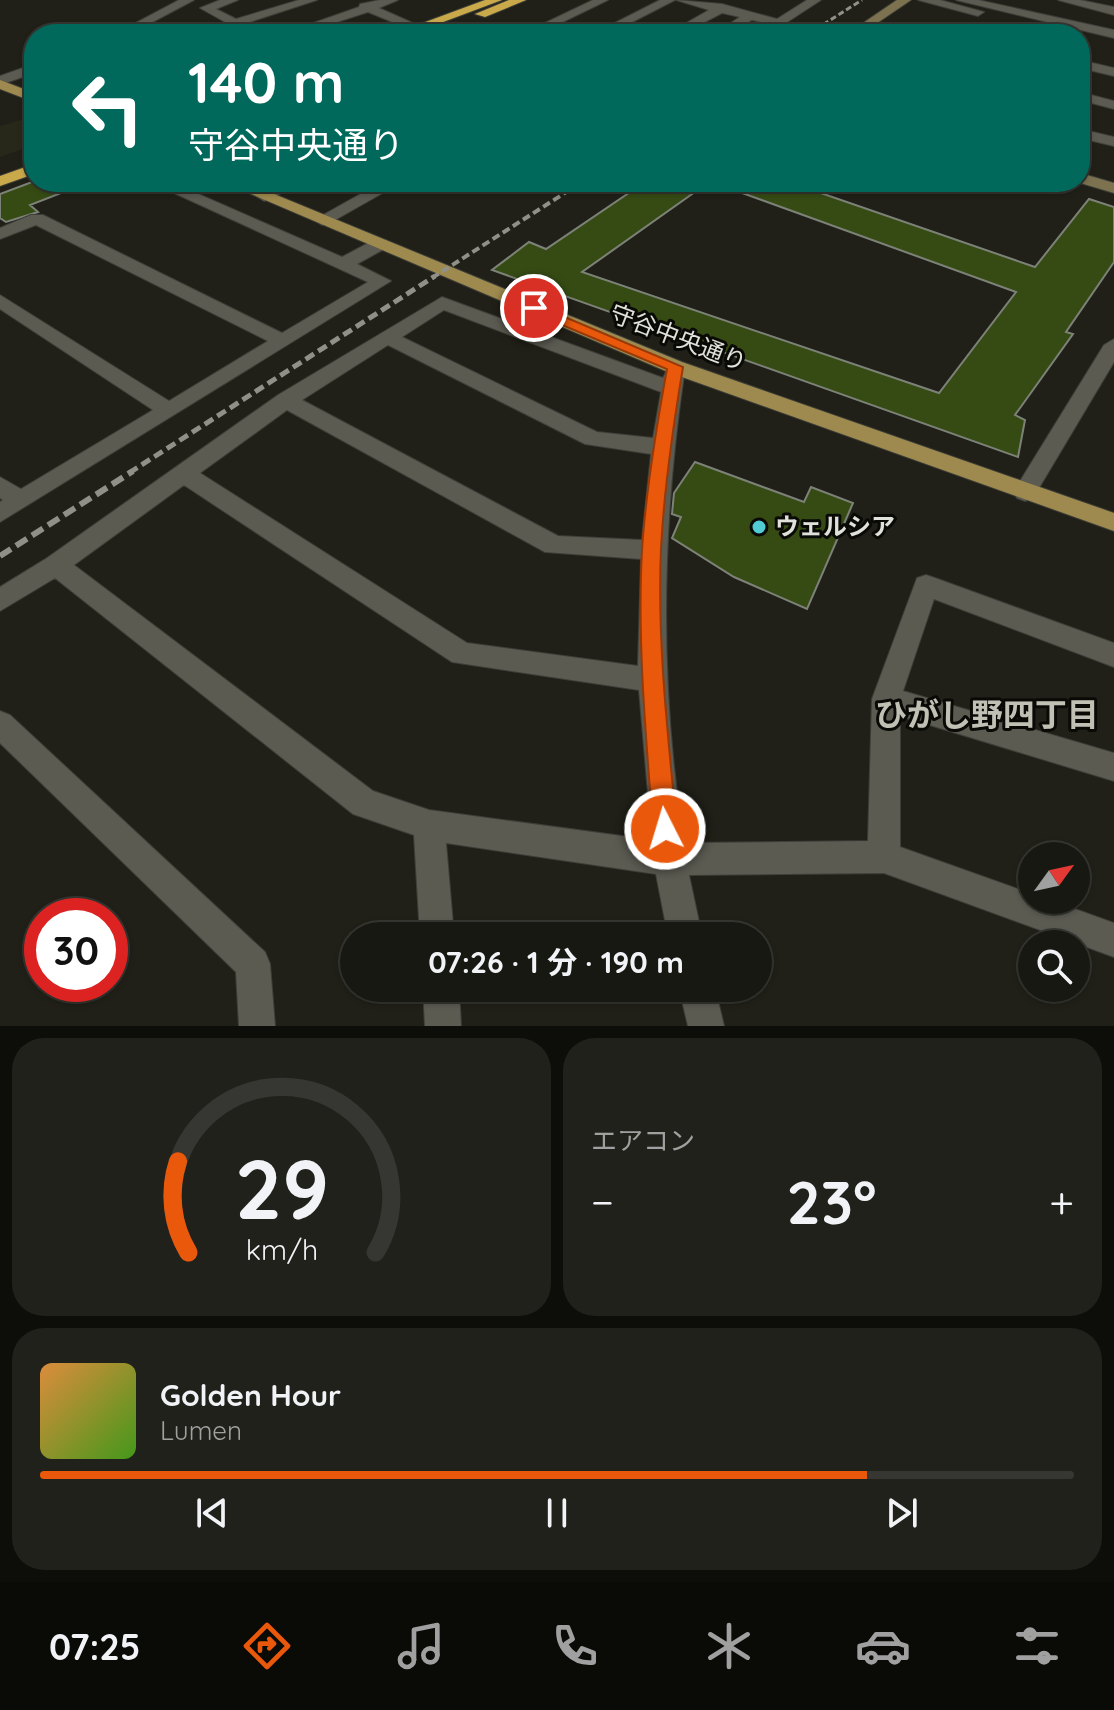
<!DOCTYPE html>
<html lang="ja">
<head>
<meta charset="utf-8">
<style>
  :root { --surface:#181812; --page:#21211b; --text:#f1f3f6; --muted:#9fa09f; --line:#363732; --accent:#ea580c }
  body { margin:0; font-family:Quicksand,"Noto Sans JP",sans-serif; background:var(--page); color:var(--text); height:100vh; display:flex; flex-direction:column; font-size:30px; white-space:nowrap }
  * { box-sizing:border-box; margin:0 }
  p { font-size:26px; color:var(--muted) }
  .icon { flex:none; width:44px; height:44px; fill:none; stroke:currentColor; stroke-width:2; stroke-linecap:round; stroke-linejoin:round }
  .map { position:relative; height:1026px; overflow:hidden }
  .sheet { display:flex; flex-direction:column; gap:12px; padding:12px; background:#0d0d0a; flex:1 }
  .sheet>* { flex:none }
  .banner { position:absolute; left:24px; top:24px; width:1066px; height:168px; border-radius:32px; box-shadow:0 2px 6px #0004,0 0 0 2px var(--line); background:#00695c; color:#fff; overflow:hidden }
  .needle { width:52px; rotate:57deg }
  .buttons { position:absolute; left:1018px; top:842px; display:grid; gap:16px }
  .buttons a { display:grid; place-items:center; width:72px; height:72px; border-radius:50%; background:var(--surface); box-shadow:0 2px 6px #0004,0 0 0 2px var(--line); font-size:40px }
  .speed { position:absolute; left:24px; top:898px; display:flex; gap:16px; font-size:40px; font-weight:700; text-align:center }
  .speed>* { display:grid; place-content:center; width:104px; height:104px; border-radius:50%; background:var(--surface); box-shadow:0 2px 6px #0004,0 0 0 2px var(--line); line-height:1 }
  .speed .limit { border:12px solid #d22; background:#fff; color:#111 }
  .pin { position:absolute; display:grid; place-items:center; width:68px; height:68px; color:#fff; margin:-34px; border:4px solid #fff; border-radius:50%; box-shadow:0 2px 8px #0007 }
  .me { position:absolute; width:88px; margin:-44px; rotate:355deg; stroke-linejoin:round; filter:drop-shadow(0 0 6px #0008) }
  .turn { display:flex; align-items:center; gap:28px; height:168px; padding:0 32px; font-size:36px }
  .turn .icon { width:104px; height:104px; stroke-width:2.5 }
  .turn b { display:block; font-size:56px; line-height:68px }
  .big { font-size:60px; font-weight:700; line-height:1.1 }
  .sheet .widget { flex:1; display:flex; flex-direction:column; justify-content:center; gap:12px; min-width:0; padding:0 28px; border-radius:32px; background:var(--page) }
  .sheet .dial { align-items:center; gap:0 }
  .dial svg { height:208px; overflow:visible; fill:none; stroke:var(--line); stroke-width:7; stroke-linecap:round; text-anchor:middle }
  .dial text { fill:var(--text); stroke:none }
  .song { display:flex; align-items:center; gap:24px }
  .cover { width:96px; height:96px; border-radius:12px; background:linear-gradient(135deg,hsl(30 70% 55%),hsl(100 70% 35%)) }
  .played { height:8px; border-radius:4px; background:linear-gradient(90deg,var(--accent) 80%,var(--line) 80%) }
  .keys { display:flex; justify-content:space-around; direction:ltr }
  .heat { display:flex; justify-content:space-between; align-items:center; font-size:44px; direction:ltr }
  .sheet .tiles { flex:1; display:grid; gap:12px; grid-template-columns:1fr 1fr }
  .widget:last-child { grid-column:span 2 }
  .trip { position:absolute; left:340px; top:922px; width:432px; height:80px; border-radius:40px; background:var(--surface); box-shadow:0 2px 6px #0004,0 0 0 2px var(--line); font-weight:700; line-height:80px; text-align:center }
  .menu { display:flex; height:128px; justify-content:space-around; align-items:center; background:#0a0a07; color:var(--muted) }
  .menu .icon { width:56px; height:56px }
  .menu .selected { color:var(--accent) }
  .menu b { font-size:36px; color:var(--text) }
  .map>svg:first-child { display:block }
</style>
</head>
<body>
<div class="map">
<svg width="1114" height="1026" viewBox="0 0 1114 1026">
  <rect width="100%" height="100%" fill="#202018"/>
  <!-- built -->
  <path fill="#28281a" d="M34,116V145L0,157V126Z"/>
  <!-- building -->
  <path fill="#364b14" stroke="#7d8278" stroke-width="2" d="M32,182H84V184L30,205L38,212L6,222L0,218V194Z
    M645,182H709L582,272L939,393L1016,292L720,185V182H789L1035,267L1089,199L1114,207V262L1066,332L1073,334L1015,415L1025,420L1018,457L492,270L529,242L546,249Z
    M695,462L804,502L811,487L853,503L807,609L734,577L672,538L681,517L672,514L674,493Z"/>
  <g fill="none" stroke-linecap="round" stroke-linejoin="round">
    <!-- street casing -->
    <g stroke="#3d3e38" stroke-width="2">
      <path id="street" d="M179,0H194L130,34H115Z
        M220,0H238L216,9L236,19L299,0H317L213,34H194L225,22L200,8Z
        M380,0H398L379,8L424,28L414,31L368,12L300,34H282L359,7L360,4Z
        M593,0H608L538,34H522Z
        M660,0H675L609,34H593Z
        M676,0L722,4L777,19L807,0H821L769,34L760,31L769,24L752,20L728,34H713L740,17L722,13L682,34H667L709,10Z
        M918,0H940L984,12L978,16Z
        M956,0H978L1114,30V38Z
        M1058,0H1080L1114,7V15Z
        M940,26L962,31L964,34H928Z
        M1080,60L1114,68V76L1080,68Z
        M34,64V73L0,85V76Z
        M1080,92L1114,101V109L1080,100Z
        M1080,129L1114,137V146L1080,138Z
        M150,182H171L342,257L374,240H386L389,244L386,248L357,264L391,281L0,522V502L3,500L0,498V477L21,489L153,410L0,309V295L169,401L268,341L36,225L0,239V228L31,215H43L282,333L368,282Z
        M280,182H301L270,199L264,201L256,196Z
        M382,182H402L328,224L322,225L314,220Z
        M442,297L663,378L667,370L674,368L684,375C661,532 659,686 684,843L868,841L872,699L917,578L926,575L935,578L1114,643V667L934,599L903,691L1114,753V781L900,716V847L1032,894V900H1050L1114,923V957L884,873L689,875L702,936H668L656,874L446,843L454,936H420L414,835L353,814L55,578L0,611V587L47,558L278,395ZM444,310L661,392L653,438L597,432L402,337ZM388,345L585,444L651,454L642,540L558,536L302,400ZM287,410L545,552L641,559L638,666L467,643L200,473ZM184,485L452,662L639,690L652,840L429,810L373,791L74,565Z
        M1114,339V362L1033,498L1025,501L1017,498L1013,492L1017,486L1104,345Z
        M0,711L10,715L265,952L270,964L275,1026H239L236,972L0,743Z
        M423,988H459L461,1026H425Z
        M679,988H715L724,1026H688Z"/>
    </g>
    <!-- secondary casing -->
    <g stroke="#3d3e38" stroke-width="2">
      <path id="secondary" d="M897,0H911L861,34H847Z
        M1080,173L1114,183V193L1077,182H1080Z"/>
    </g>
    <!-- primary casing -->
    <g stroke="#3d3e38" stroke-width="2">
      <path id="primary" d="M0,80L34,93V102L0,89Z
        M223,182H245L682,362L1114,513V531L668,372Z"/>
    </g>
    <!-- highway casing -->
    <g stroke="#3d3e38" stroke-width="2">
      <path id="highway" d="M485,0H502L411,34H393Z
        M509,0H526L485,17L475,14Z
        M34,164V174L0,186V176Z"/>
    </g>
    <!-- street -->
    <use href="#street" fill="#5b5b52" fill-rule="evenodd"/>
    <!-- secondary -->
    <use href="#secondary" fill="#7c7250" fill-rule="evenodd"/>
    <!-- primary -->
    <use href="#primary" fill="#9e8a4e" fill-rule="evenodd"/>
    <!-- highway -->
    <use href="#highway" fill="#caa94b" fill-rule="evenodd"/>
    <!-- rail-far3 -->
    <path stroke="#909089" stroke-width="3" stroke-dasharray="6 3" stroke-linecap="butt" d="M808,34L862,0"/>
    <!-- rail-far2 -->
    <path stroke="#909089" stroke-width="4" stroke-dasharray="8 4" stroke-linecap="butt" d="M432,278L582,182"/>
    <!-- rail-far1 -->
    <path stroke="#909089" stroke-width="5" stroke-dasharray="10 5" stroke-linecap="butt" d="M129,473L435,276"/>
    <!-- rail -->
    <path stroke="#909089" stroke-width="6" stroke-dasharray="13 6" stroke-linecap="butt" d="M0,556L133,471"/>
  </g>
  <!-- route -->
  <path fill="#ea580c" stroke="#983908" stroke-width="2" d="M534,304L683,367C673,427 664,487 661,549C657,642 668,736 677,829L674,838L665,841L657,838L653,829C646,736 637,643 642,550C646,489 656,429 667,369L529,311V305Z"/>
  <!-- markers -->
  <circle fill="#51ccd5" stroke="#090906" stroke-width="3" cx="759" cy="527" r="8"/>
  <g text-anchor="middle" stroke-width="6" stroke-linejoin="round" paint-order="stroke">
    <!-- street labels -->
    <g font-size="24" fill="#e1e1db" stroke="#090906">
      <text transform="translate(678 338) rotate(21)" y="8">守谷中央通り</text>
    </g>
    <!-- poi labels -->
    <g font-size="24" font-weight="bold" fill="#e1e1db" stroke="#090906" text-anchor="start">
      <text x="775" y="535">ウェルシア</text>
    </g>
    <!-- near-neighbourhood labels -->
    <g font-size="32" font-weight="bold" fill="#c0c0b5" stroke="#090906">
      <text x="987" y="726">ひがし野四丁目</text>
    </g>
  </g>
</svg>
<div class="buttons">
<a><svg class="needle" viewBox="-14 -14 28 28"><path d="M0-13l5 13h-10z" fill="#e53935"/><path d="M0 13l5-13h-10z" fill="#9fa09f"/></svg></a>
<a><svg class="icon" aria-label="search" viewBox="0 0 24 24"><circle cx="10" cy="10" r="6"/><path d="M15 15l6 6"/></svg></a>
</div>
<div class="speed"><div class="limit">30</div></div>
<div class="pin" style="left:534px;top:308px;background:#d93025"><svg class="icon" aria-label="arrive" viewBox="0 0 24 24"><path d="M6 21V4h12l-3 4 3 4H6"/></svg></div>
<svg class="me" style="left:665px;top:829px" viewBox="-20 -20 40 40"><circle r="17" fill="#ea580c" stroke="#fff" stroke-width="3"/><path d="M0-11L8 9 0 5-8 9z" fill="#fff"/></svg>
<div class="trip">07:26 · 1 分 · 190 m</div>
<div class="banner">
<div class="turn"><svg class="icon" aria-label="left" viewBox="0 0 24 24"><path d="M17 20v-9H6M10 6l-5 5 5 5"/></svg><div><b>140 m</b>守谷中央通り</div></div>
</div>
</div>
<section class="sheet">
<div class="tiles">
<div class="widget dial"><svg viewBox="0 0 100 80">
<path d="M14 69A42 42 0 1 1 86 69"/>
<path d="M14 69A42 42 0 0 1 10 34" stroke="#ea580c"/>
<text x="50" y="56" font-size="32" font-weight="700">29</text>
<text x="50" y="72" font-size="11">km/h</text>
</svg></div>
<div class="widget"><p>エアコン</p>
<div class="heat"><a>−</a><b class="big">23°</b><a>+</a></div>
</div>
<div class="widget">
<div class="song"><i class="cover"></i><div><b>Golden Hour</b><p>Lumen</p></div></div>
<div class="played"></div>
<div class="keys"><svg class="icon" aria-label="previous" viewBox="0 0 24 24"><path d="M18 5L8 12l10 7zM5 5v14"/></svg><svg class="icon" aria-label="pause" viewBox="0 0 24 24"><path d="M8 5v14M16 5v14"/></svg><svg class="icon" aria-label="next" viewBox="0 0 24 24"><path d="M6 5l10 7-10 7zM19 5v14"/></svg></div>
</div>
</div>
</section>
<nav class="menu">
<b>07:25</b>
<svg class="icon selected" aria-label="directions" viewBox="0 0 24 24"><path d="M12 3l9 9-9 9-9-9zM9 14v-3h6M13 9l2 2-2 2"/></svg>
<svg class="icon" aria-label="music" viewBox="0 0 24 24"><path d="M9 18V5l10-2v13"/><circle cx="6" cy="18" r="3"/><circle cx="16" cy="16" r="3"/></svg>
<svg class="icon" aria-label="phone" viewBox="0 0 24 24"><path d="M5 4h4l2 5-3 2q2 4 5 5l2-3 5 2v4C11 20 4 13 5 4z"/></svg>
<svg class="icon" aria-label="climate" viewBox="0 0 24 24"><path d="M12 3v18M4 7l16 10M4 17L20 7"/></svg>
<svg class="icon" aria-label="car" viewBox="0 0 24 24"><path d="M5 17H2v-5l4-1 3-4h7l3 4 3 1v5h-3M9 17h6M6 11h13"/><circle cx="7" cy="17" r="2"/><circle cx="17" cy="17" r="2"/></svg>
<svg class="icon" aria-label="filters" viewBox="0 0 24 24"><path d="M4 7h16M4 17h16"/><circle cx="9" cy="7" r="2"/><circle cx="15" cy="17" r="2"/></svg>
</nav>
</body>
</html>
